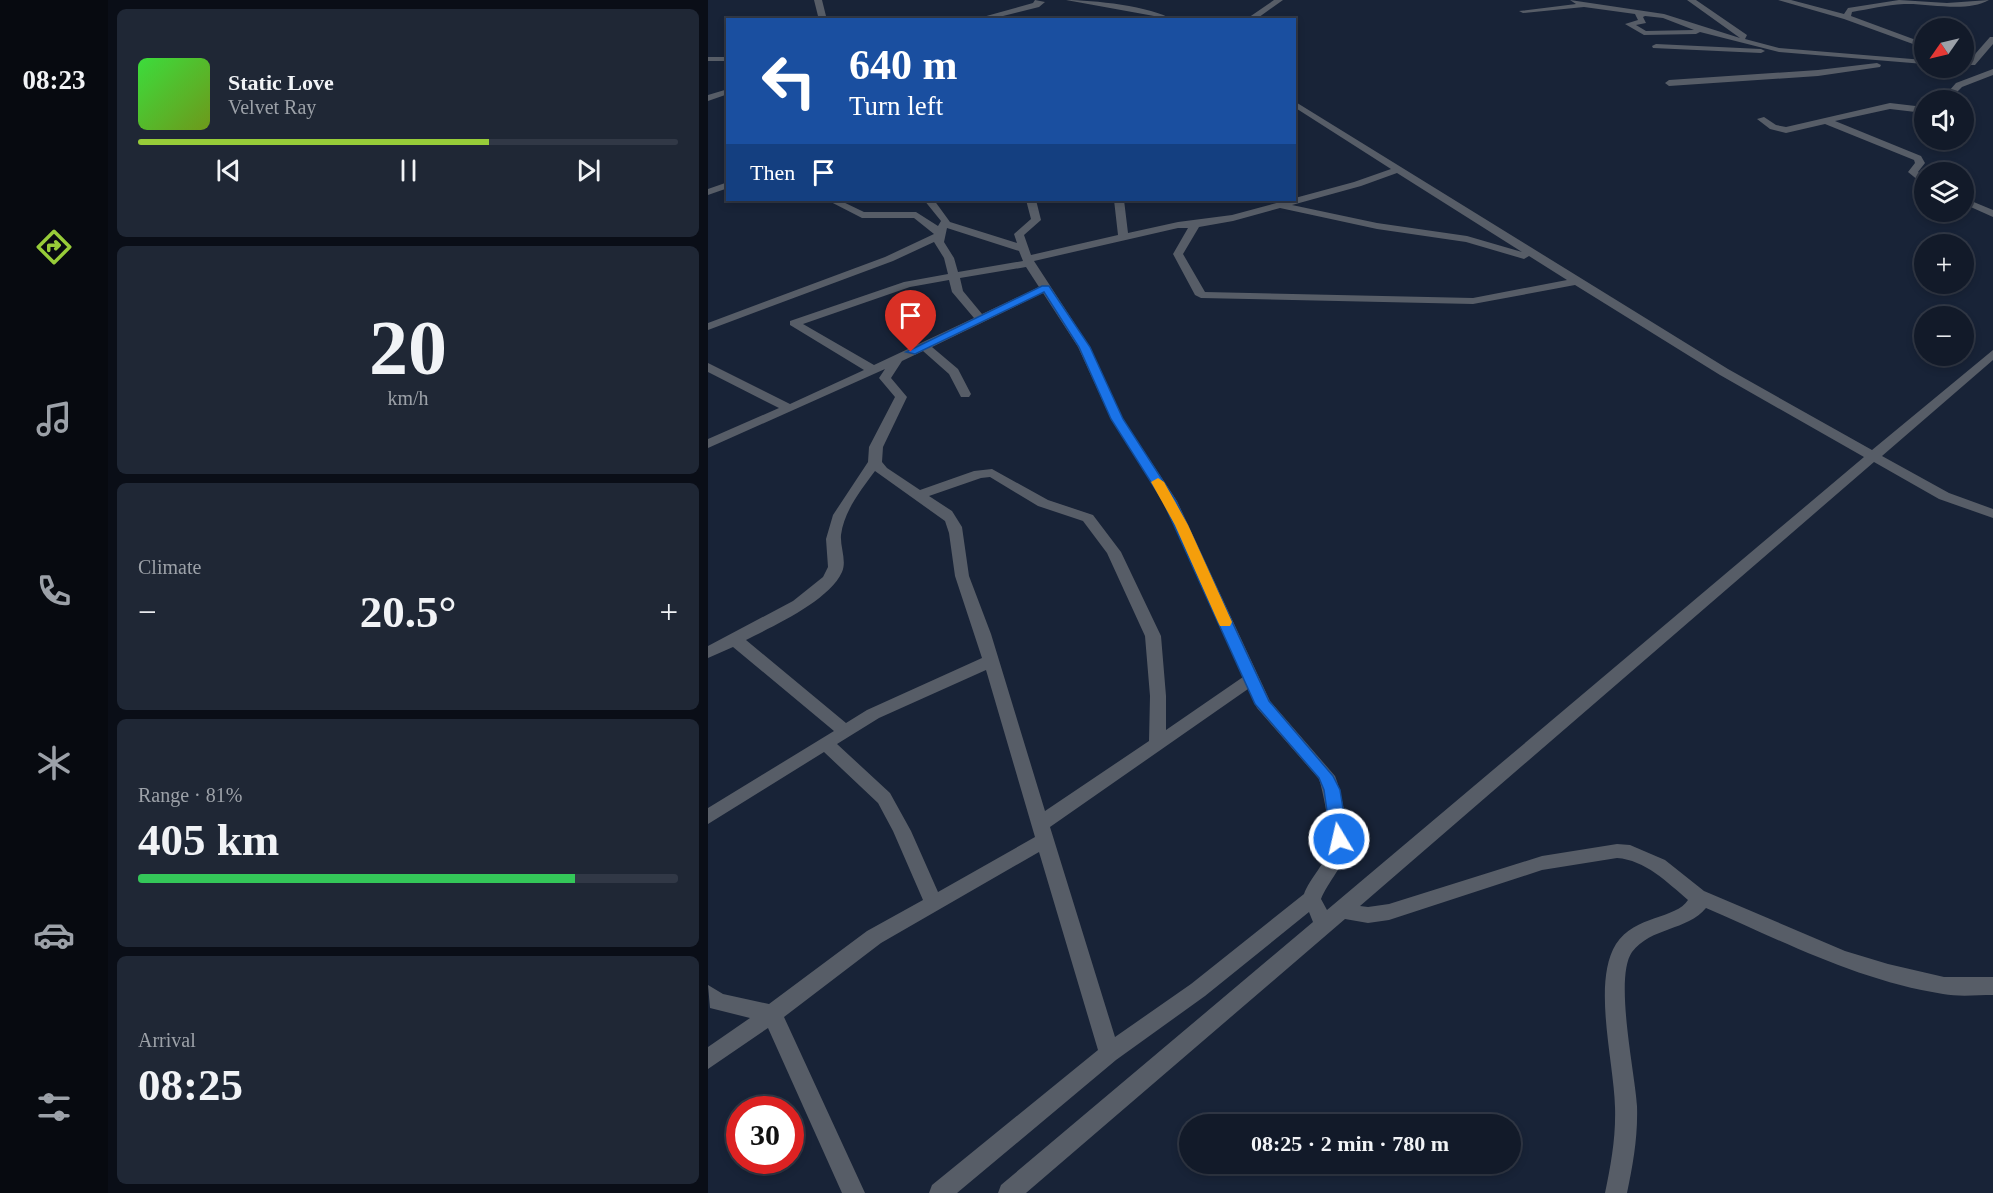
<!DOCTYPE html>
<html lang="en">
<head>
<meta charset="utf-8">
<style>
  :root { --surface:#121a29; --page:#1f2735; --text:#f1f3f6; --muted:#9ca1a8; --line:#313846; --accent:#97cc39 }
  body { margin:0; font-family:Georgia,serif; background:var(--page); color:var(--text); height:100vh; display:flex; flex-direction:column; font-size:22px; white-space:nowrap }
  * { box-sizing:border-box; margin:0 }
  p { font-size:20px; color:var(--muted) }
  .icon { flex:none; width:33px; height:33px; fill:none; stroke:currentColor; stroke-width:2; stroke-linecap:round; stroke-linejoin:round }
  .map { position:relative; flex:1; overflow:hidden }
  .sheet { display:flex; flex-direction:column; gap:9px; padding:9px; background:#0a0e17; width:600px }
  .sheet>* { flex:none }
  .top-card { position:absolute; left:18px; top:18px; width:570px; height:183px; border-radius:0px; box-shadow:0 3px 9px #0003,0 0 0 2px var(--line); background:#1a4fa0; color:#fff; overflow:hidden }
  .needle { width:39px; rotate:236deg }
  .fabs { position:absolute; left:1206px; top:18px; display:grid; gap:12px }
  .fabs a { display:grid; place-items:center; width:60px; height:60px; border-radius:50%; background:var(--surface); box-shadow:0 3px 9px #0003,0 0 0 2px var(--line); font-size:30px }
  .speed { position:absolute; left:18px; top:1096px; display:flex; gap:12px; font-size:30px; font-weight:700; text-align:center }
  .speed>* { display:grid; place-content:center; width:78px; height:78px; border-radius:50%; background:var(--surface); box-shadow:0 3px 9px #0003,0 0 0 2px var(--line); line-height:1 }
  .speed .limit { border:9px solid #d22; background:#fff; color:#111 }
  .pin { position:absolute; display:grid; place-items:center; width:51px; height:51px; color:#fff; margin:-62px -26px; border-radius:50% 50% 50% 0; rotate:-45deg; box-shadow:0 0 6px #0007 }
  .pin .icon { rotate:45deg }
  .me { position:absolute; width:66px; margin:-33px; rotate:351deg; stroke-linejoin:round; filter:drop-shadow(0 0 4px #0008) }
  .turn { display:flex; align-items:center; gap:21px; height:126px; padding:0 24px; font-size:27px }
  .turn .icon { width:78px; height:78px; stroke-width:2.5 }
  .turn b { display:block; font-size:42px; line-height:51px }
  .then { display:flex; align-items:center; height:57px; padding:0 24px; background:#0003; gap:12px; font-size:22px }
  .big { font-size:45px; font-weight:700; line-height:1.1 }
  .sheet .widget { flex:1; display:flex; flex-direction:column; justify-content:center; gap:9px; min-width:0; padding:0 21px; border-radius:9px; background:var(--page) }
  .sheet .dial { align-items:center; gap:0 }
  .dial b { font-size:78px; line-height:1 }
  .song { display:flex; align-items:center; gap:18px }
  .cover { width:72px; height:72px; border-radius:9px; background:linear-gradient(135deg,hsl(120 70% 55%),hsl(80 70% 35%)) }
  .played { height:6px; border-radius:3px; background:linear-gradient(90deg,var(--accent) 65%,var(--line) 65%) }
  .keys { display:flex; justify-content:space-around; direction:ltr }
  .heat { display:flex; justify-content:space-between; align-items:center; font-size:33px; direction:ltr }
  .charge { height:9px; border-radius:4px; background:linear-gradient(90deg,#34c759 81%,var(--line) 0) }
  .trip { position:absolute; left:471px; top:1114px; width:342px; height:60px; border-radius:30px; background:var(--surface); box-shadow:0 3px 9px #0003,0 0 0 2px var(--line); font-weight:700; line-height:60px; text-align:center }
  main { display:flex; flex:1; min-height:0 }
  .tab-bar { display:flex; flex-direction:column; width:108px; justify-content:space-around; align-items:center; background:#070a10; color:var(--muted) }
  .tab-bar .icon { width:42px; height:42px }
  .tab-bar .active { color:var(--accent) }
  .tab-bar b { font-size:27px; color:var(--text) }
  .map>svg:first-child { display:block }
</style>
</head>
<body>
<main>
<nav class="tab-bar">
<b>08:23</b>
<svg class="icon active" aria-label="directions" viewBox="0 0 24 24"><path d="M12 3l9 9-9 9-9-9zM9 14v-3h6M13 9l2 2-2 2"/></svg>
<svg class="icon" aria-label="music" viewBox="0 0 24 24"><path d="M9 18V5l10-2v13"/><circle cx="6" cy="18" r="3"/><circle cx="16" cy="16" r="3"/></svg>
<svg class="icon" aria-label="phone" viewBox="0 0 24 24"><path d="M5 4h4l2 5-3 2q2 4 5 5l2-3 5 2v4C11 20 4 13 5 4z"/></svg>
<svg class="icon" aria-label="climate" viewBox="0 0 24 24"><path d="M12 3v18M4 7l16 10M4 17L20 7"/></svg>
<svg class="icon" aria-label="car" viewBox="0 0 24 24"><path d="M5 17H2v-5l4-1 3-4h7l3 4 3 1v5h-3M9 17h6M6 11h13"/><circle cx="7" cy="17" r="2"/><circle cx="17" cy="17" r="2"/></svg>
<svg class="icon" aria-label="filters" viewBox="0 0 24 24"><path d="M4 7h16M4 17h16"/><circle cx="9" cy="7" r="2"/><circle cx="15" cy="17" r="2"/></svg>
</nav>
<section class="sheet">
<div class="widget">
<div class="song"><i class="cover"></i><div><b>Static Love</b><p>Velvet Ray</p></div></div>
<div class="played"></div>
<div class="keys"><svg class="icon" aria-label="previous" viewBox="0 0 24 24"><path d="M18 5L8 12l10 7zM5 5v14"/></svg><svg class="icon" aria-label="pause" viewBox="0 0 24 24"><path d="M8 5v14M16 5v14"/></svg><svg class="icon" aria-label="next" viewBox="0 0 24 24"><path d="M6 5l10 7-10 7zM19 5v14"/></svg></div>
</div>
<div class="widget dial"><b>20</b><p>km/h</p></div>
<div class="widget"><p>Climate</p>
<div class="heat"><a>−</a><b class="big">20.5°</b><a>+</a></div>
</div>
<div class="widget"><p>Range · 81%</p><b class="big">405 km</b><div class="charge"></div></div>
<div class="widget"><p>Arrival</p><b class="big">08:25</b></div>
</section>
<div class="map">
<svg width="1285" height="1193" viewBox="0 0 1285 1193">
  <rect width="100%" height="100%" fill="#182337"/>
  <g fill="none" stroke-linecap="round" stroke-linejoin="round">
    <!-- minor -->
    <path fill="#575d67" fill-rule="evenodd" d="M106,0H114L119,20H111Z
      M327,0L337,2L331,7L279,20H264L325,3Z
      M358,0C384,0 444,6 465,20H454L446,16Z
      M566,0H575L547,20H537Z
      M862,0L956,14L1032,38L979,0H988L1039,35L1037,39L1071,48L1216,60V64L1071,52L992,32L988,34L936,35L917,24L930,20L927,14L876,7L815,13L811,11L868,4ZM937,16L955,18L986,30L938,31L928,25L938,23L935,17Z
      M1070,0H1083L1136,14L1140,8L1191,0L1239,3L1281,0C1258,13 1221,3 1196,4C1178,5 1161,9 1144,12L1143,16L1216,43V48L1136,19Z
      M1282,37H1285V44L1267,65H1261V61Z
      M948,44L1053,49L1057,51L1053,53L945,48L944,46Z
      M0,57H20V61H0Z
      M1169,63L1173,65L1172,67L1110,76L961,86L957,83L961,80L1110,70Z
      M1285,69V75L1254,87L1241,100H1233L1248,83Z
      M20,89V94L0,101V95Z
      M586,101L1020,369L1164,450L1285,350V360L1174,456L1241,493L1285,509V518L1231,499L1166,462L652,906L660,907L681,904L834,856L909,844L922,845L957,860L996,891L1137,951L1180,964L1236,977H1285V995C1269,995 1251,997 1235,994C1151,981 1074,941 998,908C979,931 943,927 924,952C906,978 927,1072 929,1106C930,1137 925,1164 919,1193H897C903,1164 908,1137 907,1107C906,1062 884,982 908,944C927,915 968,919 980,900C959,882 937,860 909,858L834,870L681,920L660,923L637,919L318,1193H290L293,1185L605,922L601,912L497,996L408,1060L249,1193H221L224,1185L390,1050L331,852L173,943L76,1017L157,1193H134L60,1028L0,1069V1047L42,1018L2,1008L0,985L15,994L61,1004L159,931L215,900L185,831L170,803L116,752L0,824V808L126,731L25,647L0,658V646L85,601L115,577L120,567L118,539L125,515L160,462L161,447L187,397L171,378L177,369L0,448V439L71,408L0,372V363L82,404L156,370L82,325V321L196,282L240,274L236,258L226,242L185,261L0,330V323L177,257L226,234L206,218H154L119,200H131L156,212H208L230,226L233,221L216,200H226L242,222L309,243L306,234L323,219L318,200H328L333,220L316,235L323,255L410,235L406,200H416L420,233L470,222L524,215L646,182L683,169L586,107ZM689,173L814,252L759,236L669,223L584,205L653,186ZM572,208L669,229L758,242L816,259L821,256L859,280L765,298L497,292L475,254L491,227L525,221ZM239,228L311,251L315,261L250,272L246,258L236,242ZM470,228H480L465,254L487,295L493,298L765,304L867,285L1012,375L1156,457L619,910L613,899C619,884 638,861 640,850C642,835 633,790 627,776L562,701L469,501L415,419L382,347L326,261ZM318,267L331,287L274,314L255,291L252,278ZM241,280L244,292L266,318L166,365L95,324L202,287ZM335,293L370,347L403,419L455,501L535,677L458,730V696L453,636L413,552L385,515L340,500L284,469L266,471L212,490L179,468L174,462L175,447L199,397L183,378L194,361L215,351L241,374L253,397H261L263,394L250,369L224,347ZM167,471L237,521L241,533L247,576L274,658L159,710L138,723L38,640C65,626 121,601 134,572C139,561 132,547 133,535C136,511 153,490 167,471ZM282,477L330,506L375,521L399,553L437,636L442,696L441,741L337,811L283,634L261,576L254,527L244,511L221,496L273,478ZM278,670L327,837L230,892L203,831L182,793L129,744L171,718ZM540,689L549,708L611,779C615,790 624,838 622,849C619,860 601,880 596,894L483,984L407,1037L342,827Z
      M1182,103L1216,107V113L1182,109L1127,121L1213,156L1217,163L1210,172L1216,177V185L1200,172L1207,163L1206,160L1117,124L1078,133L1062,129L1049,119L1056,117L1068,125L1078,127Z
      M20,182V188L0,195V189Z
      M1256,198L1285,210V217L1256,204Z"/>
  </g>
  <!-- route -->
  <path fill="#1a73e8" stroke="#114b97" stroke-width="1.5" d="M334,286H341L382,347L415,419L468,501L561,701L625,776L632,790L640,839L637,844H626L623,839L616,790L611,778L547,704L455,501L403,419L371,347L336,292L207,354L198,352Z"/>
  <!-- slow -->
  <path fill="#f59e0b" d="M450,478L456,482L480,525L524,622L522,626H512L510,622L467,525L443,482Z"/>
</svg>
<div class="fabs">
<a><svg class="needle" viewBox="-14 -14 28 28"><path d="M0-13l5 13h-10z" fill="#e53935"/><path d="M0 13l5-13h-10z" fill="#9ca1a8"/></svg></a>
<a><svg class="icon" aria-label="sound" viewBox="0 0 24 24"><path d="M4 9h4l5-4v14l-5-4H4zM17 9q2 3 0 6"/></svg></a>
<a><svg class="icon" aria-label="layers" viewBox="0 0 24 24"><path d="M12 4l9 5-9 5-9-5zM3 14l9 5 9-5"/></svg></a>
<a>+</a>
<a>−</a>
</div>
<div class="speed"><div class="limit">30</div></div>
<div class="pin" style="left:203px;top:352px;background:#d93025"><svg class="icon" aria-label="arrive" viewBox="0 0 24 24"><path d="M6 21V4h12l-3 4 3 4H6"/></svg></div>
<svg class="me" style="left:631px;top:839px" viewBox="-20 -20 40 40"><circle r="17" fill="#1a73e8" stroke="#fff" stroke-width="3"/><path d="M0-11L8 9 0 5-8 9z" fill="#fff"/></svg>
<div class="trip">08:25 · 2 min · 780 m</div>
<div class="top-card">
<div class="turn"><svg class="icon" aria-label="left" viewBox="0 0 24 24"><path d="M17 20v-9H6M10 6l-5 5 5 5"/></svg><div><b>640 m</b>Turn left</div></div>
<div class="then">Then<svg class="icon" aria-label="arrive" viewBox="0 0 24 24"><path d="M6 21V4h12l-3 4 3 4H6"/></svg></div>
</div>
</div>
</main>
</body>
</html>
